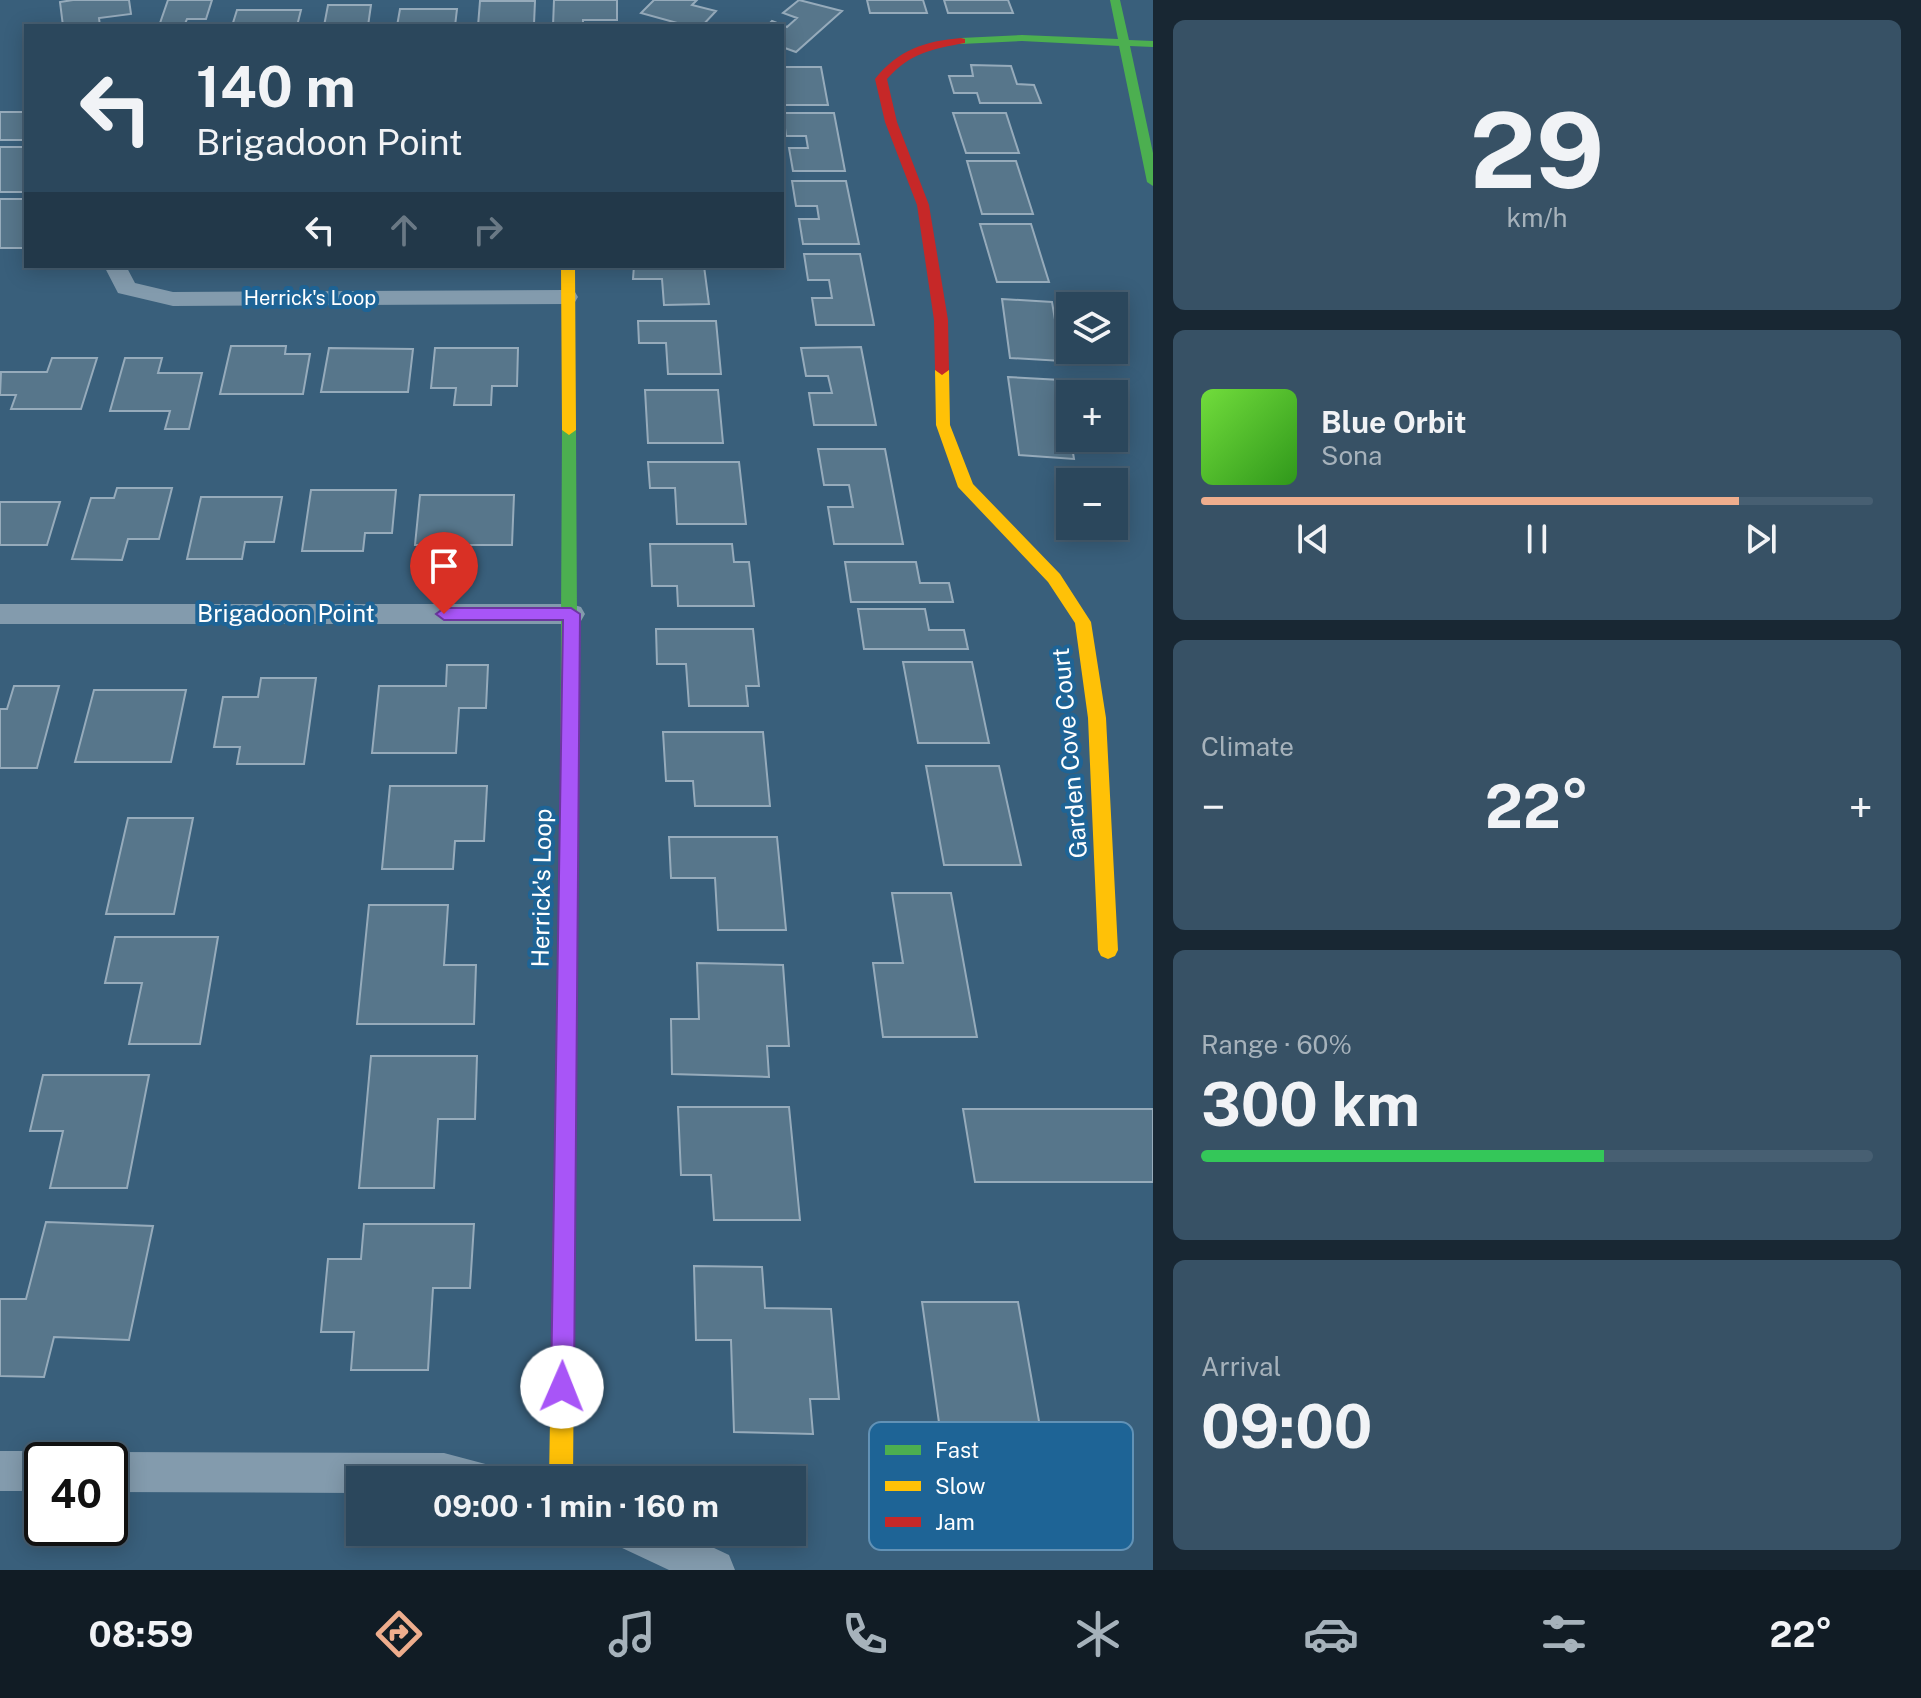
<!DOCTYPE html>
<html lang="en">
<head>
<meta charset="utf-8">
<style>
  :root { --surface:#2b475c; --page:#375165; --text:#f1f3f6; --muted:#a6b2bb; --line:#475f72; --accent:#eead8d }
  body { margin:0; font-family:"Public Sans",sans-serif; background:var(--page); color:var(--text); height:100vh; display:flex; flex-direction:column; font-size:30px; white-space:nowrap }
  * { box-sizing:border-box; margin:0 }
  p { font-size:26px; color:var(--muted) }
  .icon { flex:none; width:44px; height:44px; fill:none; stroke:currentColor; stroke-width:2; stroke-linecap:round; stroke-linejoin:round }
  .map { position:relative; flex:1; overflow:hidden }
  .drawer { display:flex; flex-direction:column; gap:20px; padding:20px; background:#182733; width:768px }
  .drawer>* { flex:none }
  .banner { position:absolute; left:24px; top:24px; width:760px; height:244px; border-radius:0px; box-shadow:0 4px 20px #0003,0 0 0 2px var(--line); background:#2b475c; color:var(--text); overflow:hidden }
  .fabs { position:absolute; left:1056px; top:292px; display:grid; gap:16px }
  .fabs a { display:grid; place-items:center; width:72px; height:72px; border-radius:0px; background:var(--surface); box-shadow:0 4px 20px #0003,0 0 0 2px var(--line); font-size:40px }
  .speed { position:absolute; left:24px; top:1442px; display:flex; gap:16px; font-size:40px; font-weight:700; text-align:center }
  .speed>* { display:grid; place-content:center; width:104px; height:104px; border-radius:50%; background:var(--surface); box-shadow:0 4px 20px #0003,0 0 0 2px var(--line); line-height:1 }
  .speed .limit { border:4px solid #111; border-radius:12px; background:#fff; color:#111 }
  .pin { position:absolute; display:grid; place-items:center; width:68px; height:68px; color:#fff; margin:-82px -34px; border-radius:50% 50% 50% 0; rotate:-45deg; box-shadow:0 0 8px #0007 }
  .pin .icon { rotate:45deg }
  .me { position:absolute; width:88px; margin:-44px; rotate:1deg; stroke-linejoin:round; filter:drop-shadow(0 0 6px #0008) }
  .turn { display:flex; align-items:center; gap:28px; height:168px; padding:0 40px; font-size:36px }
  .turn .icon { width:104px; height:104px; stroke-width:2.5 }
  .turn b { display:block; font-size:56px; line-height:68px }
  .lanes { display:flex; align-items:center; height:76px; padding:0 40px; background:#0003; justify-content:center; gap:40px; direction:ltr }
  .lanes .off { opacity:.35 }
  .big { font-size:60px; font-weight:700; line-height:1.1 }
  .drawer .widget { flex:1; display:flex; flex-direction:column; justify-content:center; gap:12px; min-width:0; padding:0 28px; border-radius:12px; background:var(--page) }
  .drawer .dial { align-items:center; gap:0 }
  .dial b { font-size:104px; line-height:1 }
  .song { display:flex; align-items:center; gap:24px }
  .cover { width:96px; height:96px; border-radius:12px; background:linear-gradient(135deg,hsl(100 70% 55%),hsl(110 70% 35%)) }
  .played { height:8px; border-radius:4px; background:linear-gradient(90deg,var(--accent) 80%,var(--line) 80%) }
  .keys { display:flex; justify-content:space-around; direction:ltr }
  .heat { display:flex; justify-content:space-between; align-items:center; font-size:44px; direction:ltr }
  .charge { height:12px; border-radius:6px; background:linear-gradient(90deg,#34c759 60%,var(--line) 0) }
  .trip { position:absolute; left:346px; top:1466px; width:460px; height:80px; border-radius:0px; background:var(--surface); box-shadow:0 4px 20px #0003,0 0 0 2px var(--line); font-weight:700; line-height:80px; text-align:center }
  .dock { display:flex; height:128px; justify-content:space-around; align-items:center; background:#111c25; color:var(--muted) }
  .dock .icon { width:56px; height:56px }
  .dock .current { color:var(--accent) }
  .dock b { font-size:36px; color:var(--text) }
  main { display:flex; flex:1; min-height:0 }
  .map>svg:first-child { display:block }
</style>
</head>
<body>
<main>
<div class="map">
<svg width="1153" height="1570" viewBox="0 0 1153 1570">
  <rect width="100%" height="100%" fill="#395f7b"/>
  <!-- building -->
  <path fill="#57768b" stroke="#96abbb" stroke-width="2" d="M73,0H129L131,14L99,18L100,26H63L60,2Z
    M168,0H212L206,19H187L184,26H159Z
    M554,0H617V20H583V26H553Z
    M654,0H697L692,5L716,11L702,26H688L641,13Z
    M799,0L842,11L796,52L782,47V26H767L772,21L787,27L797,18L783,13Z
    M867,0H923L927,13H870Z
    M944,0H1008L1013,13H948Z
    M480,1H535L534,24L478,26Z
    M328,5H371L368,26H324Z
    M400,9H457L455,26H397Z
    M237,10H301L297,26H232Z
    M971,65L1011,66L1017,84L1034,85L1041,103H980L977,93H954L949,76H973Z
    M782,67H821L828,105H782Z
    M0,112H26V140H0Z
    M783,113H834L845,171H793L789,148H808L806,136H786Z
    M953,113H1006L1019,153H966Z
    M0,147H26V192H0Z
    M967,161H1016L1033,214H982Z
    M792,181H846L859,244H803L799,219H819L817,206H796Z
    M0,199H26V248H0Z
    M980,224H1031L1049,282H997Z
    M804,254H860L874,325H816L812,298H832L829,280H808Z
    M634,266H704L709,304L664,305L662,279H633Z
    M1002,299L1052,302L1062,361L1010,358Z
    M638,321H716L721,374H668L666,343H639Z
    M231,346H286L285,354H310L303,394H220Z
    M861,347L876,425H814L809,393H832L828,376H806L801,348Z
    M329,348L413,349L408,392H321Z
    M435,348H518L517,386H492L491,405H454L456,388H431Z
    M52,358H97L81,409H11L16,395H0L1,372H47Z
    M125,358H162L158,373H202L189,429H165L170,411H110Z
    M1008,377L1061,380L1074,459L1019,455Z
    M645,390H718L723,443H648Z
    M818,449H885L903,544H834L828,507H853L849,485H824Z
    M648,462H739L746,524H677L675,488H650Z
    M117,488H172L159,539H128L122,560L72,559L91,498H114Z
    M311,490H396L392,533H365L363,551H302Z
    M420,495H514L512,545H415Z
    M201,497H282L274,542H245L242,559H187Z
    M0,502H60L47,545H0Z
    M650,544H732L734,562H749L754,606H678L677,586H652Z
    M845,562H916L920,583H949L953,602H851Z
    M858,609H925L929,630H964L968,649H864Z
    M656,629H753L759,686H746L748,706H689L686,664H657Z
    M903,662H972L989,743H918Z
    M447,665H488L486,708H459L456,753H372L379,686H446Z
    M261,678H316L304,764H237L240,747H214L223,697H258Z
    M14,686H59L37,768H0V709H7Z
    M94,690H186L171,762H75Z
    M663,732H763L770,806H695L693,781H666Z
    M926,766H999L1021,865H944Z
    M390,786H487L484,841H455L453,869H382Z
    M128,818H193L174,914H106Z
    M669,837H777L786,930H718L715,878H671Z
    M892,893H951L977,1037H883L873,963H903Z
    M369,905H448L444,965H476L474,1024H357Z
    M115,937H218L200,1044H129L142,983H105Z
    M697,963L783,965L789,1046H767L769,1077L672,1074L671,1019H699Z
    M371,1056H477L475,1119H438L434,1188H359Z
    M43,1075H149L127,1188H50L63,1131H30Z
    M678,1107H789L800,1220H714L711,1175H681Z
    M963,1109H1153V1182H975Z
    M46,1222L153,1226L129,1340L54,1337L44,1377L0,1376V1299H26Z
    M364,1224H474L470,1288H433L428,1370H351L354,1332H321L328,1259H361Z
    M694,1266L762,1267L765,1308L831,1309L839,1399H810L813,1434L734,1432L731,1340H696Z
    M922,1302H1018L1043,1444H942Z"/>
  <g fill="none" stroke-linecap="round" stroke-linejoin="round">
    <!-- street -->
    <path fill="#839bad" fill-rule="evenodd" d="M104,266H126L135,283L173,292L567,290L575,292L578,297L575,302L567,304L173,306L118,293Z
      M0,604H571L581,607L585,614L581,621L571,624H0Z
      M0,1451H42L58,1460H42V1491H0Z
      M110,1452L444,1453L493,1466L499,1480H360V1493L110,1492V1460H95Z
      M614,1532H680L729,1555L735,1570H669L620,1547Z"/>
    <!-- fast -->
    <path fill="#4caf50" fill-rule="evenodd" d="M1110,0H1120L1129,40L1153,41V47L1130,46L1153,153V186L1147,182L1119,46L1022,41L961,44L955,41L961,38L1022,35L1118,39Z
      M569,425L576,430L578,816L575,822L569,824L563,822L560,816L562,430Z"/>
    <!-- slow -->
    <path fill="#ffc107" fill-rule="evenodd" d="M561,266H575L576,430L569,435L562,430Z
      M942,365L949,370L950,425L973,484L1060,574L1091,622L1106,718L1118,950L1115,956L1108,959L1101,956L1098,950L1088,718L1075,623L1048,582L958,487L936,425L935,370Z
      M569,808L575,810L578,816L573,1480H549L560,816L563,810Z"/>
    <!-- jam -->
    <path fill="#c62828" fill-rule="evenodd" d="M961,38L965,39V43C932,49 910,53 887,79L897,122L929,205L948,320L949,370L942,375L935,370L934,320L917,205L885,122L875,79C898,50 925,41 961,38Z"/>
  </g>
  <!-- route -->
  <path fill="#a855f7" stroke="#6d37a1" stroke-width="2" d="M444,608H571L580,614L574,1387L571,1396L562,1399L554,1396L551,1387L563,620H444L436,614Z"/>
  <g text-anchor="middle" stroke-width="8" stroke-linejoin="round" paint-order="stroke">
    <!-- far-street labels -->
    <g font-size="20" fill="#fff" stroke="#1e6496">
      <text x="310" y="305">Herrick's Loop</text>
    </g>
    <!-- street labels -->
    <g font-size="24" fill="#fff" stroke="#1e6496">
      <text x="286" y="622">Brigadoon Point</text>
      <text transform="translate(1070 753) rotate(-95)" y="8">Garden Cove Court</text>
      <text transform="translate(542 888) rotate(-89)" y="8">Herrick's Loop</text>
    </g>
  </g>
  <!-- legend -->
  <rect x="869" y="1422" width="264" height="128" rx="12" fill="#1e6496" stroke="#6292b6" stroke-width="2"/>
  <rect x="885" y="1445" width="36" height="10" fill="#4caf50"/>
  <rect x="885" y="1481" width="36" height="10" fill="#ffc107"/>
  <rect x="885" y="1517" width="36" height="10" fill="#c62828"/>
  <g font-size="22" fill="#fff">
    <text x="935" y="1458">Fast</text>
    <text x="935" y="1494">Slow</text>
    <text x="935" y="1530">Jam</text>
  </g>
</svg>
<div class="fabs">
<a><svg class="icon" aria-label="layers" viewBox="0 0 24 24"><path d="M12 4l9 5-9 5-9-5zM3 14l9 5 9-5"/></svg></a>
<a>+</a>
<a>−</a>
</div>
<div class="speed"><div class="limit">40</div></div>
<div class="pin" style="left:444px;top:614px;background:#d93025"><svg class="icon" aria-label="arrive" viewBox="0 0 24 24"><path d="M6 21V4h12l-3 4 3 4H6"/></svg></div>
<svg class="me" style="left:562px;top:1387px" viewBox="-20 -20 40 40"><circle r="19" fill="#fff"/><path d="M0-13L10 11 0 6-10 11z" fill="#a855f7"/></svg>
<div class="trip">09:00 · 1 min · 160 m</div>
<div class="banner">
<div class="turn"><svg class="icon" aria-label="left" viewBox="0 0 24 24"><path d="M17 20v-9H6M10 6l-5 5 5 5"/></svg><div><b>140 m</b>Brigadoon Point</div></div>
<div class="lanes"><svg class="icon" aria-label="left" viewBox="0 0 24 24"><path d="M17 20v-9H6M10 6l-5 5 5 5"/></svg><svg class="icon off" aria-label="ahead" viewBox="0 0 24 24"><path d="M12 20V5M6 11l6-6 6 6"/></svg><svg class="icon off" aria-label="right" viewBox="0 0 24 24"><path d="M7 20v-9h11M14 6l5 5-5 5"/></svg></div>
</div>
</div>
<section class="drawer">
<div class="widget dial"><b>29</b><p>km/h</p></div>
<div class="widget">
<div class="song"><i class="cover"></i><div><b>Blue Orbit</b><p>Sona</p></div></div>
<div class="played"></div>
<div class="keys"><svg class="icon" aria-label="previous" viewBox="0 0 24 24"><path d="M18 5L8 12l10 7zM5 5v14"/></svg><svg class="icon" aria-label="pause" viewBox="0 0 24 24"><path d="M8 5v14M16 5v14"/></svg><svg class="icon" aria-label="next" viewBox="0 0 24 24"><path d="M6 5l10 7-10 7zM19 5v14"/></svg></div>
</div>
<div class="widget"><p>Climate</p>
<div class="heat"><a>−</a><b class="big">22°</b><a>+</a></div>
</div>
<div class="widget"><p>Range · 60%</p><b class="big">300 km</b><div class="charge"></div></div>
<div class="widget"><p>Arrival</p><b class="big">09:00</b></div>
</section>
</main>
<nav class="dock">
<b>08:59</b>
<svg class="icon current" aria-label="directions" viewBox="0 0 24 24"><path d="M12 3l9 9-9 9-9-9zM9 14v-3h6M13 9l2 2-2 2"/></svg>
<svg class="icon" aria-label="music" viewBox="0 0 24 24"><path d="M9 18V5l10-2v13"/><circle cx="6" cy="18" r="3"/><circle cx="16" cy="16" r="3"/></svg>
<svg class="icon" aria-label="phone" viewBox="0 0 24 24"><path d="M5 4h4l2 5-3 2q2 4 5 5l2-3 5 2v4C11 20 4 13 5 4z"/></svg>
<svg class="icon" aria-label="climate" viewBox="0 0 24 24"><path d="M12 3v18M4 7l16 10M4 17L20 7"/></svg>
<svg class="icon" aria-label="car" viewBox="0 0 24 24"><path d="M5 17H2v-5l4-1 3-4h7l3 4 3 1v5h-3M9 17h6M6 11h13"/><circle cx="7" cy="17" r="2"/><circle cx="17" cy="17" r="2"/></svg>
<svg class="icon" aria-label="filters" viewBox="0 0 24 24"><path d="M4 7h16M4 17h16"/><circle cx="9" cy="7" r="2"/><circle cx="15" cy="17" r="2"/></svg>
<b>22°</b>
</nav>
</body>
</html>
